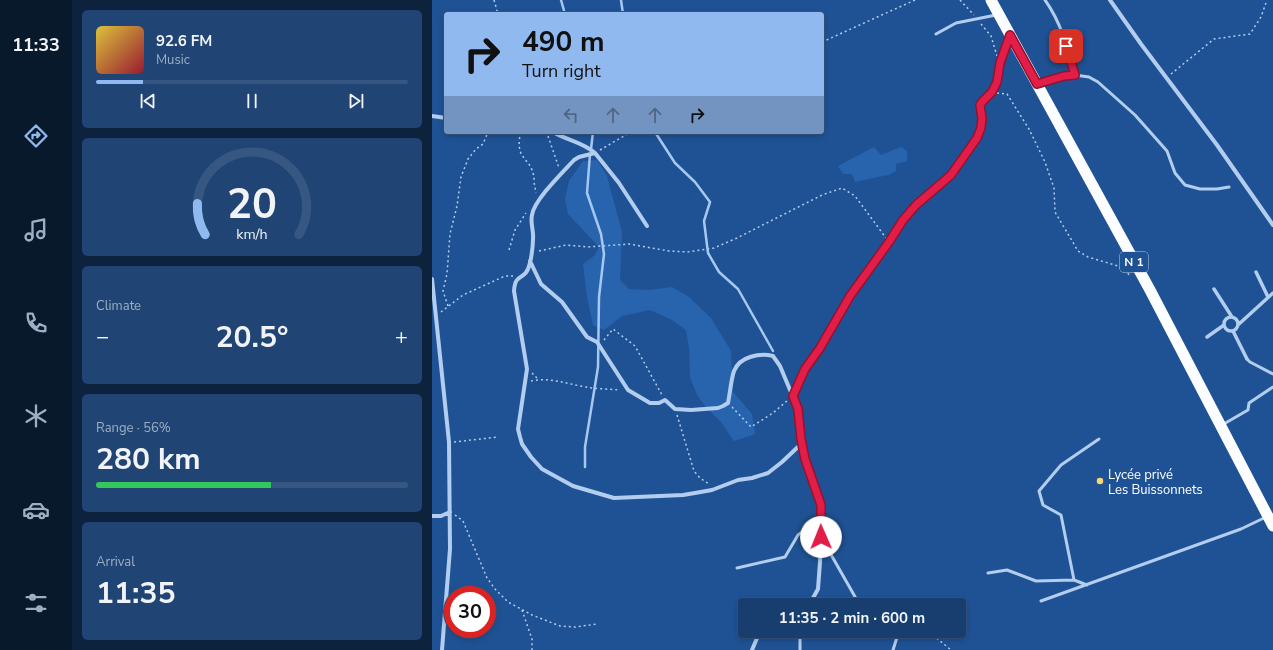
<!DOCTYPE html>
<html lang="en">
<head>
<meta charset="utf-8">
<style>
  :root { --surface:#173e6f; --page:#204574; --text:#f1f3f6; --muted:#9eaec3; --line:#365782; --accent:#90b9f0 }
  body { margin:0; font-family:"Nunito Sans",sans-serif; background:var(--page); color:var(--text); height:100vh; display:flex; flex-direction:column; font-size:15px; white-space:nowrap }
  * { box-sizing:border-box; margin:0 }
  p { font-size:13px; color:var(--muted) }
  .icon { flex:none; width:22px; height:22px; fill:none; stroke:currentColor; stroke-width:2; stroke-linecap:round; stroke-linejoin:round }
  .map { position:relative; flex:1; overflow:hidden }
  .details { display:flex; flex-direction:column; gap:10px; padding:10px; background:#0d223d; width:360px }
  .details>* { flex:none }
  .hud { position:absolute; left:12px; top:12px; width:380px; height:122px; border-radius:4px; box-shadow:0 2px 6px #0003,0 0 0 1px var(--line); background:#90b9f0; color:#111; overflow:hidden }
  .speed { position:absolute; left:12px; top:586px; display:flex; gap:8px; font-size:20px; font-weight:700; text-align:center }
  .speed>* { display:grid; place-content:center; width:52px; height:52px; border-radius:50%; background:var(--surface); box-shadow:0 2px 6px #0003,0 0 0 1px var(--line); line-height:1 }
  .speed .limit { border:6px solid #d22; background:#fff; color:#111 }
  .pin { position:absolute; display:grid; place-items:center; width:34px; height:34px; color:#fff; margin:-17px; border-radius:8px; box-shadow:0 2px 6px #0006 }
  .me { position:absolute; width:44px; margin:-22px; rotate:359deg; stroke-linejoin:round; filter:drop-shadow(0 0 3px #0008) }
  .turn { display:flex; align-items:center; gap:14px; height:84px; padding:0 12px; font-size:18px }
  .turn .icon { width:52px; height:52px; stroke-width:2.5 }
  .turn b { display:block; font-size:28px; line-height:34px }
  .lanes { display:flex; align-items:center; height:38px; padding:0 12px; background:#0003; justify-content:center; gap:20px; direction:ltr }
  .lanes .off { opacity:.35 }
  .big { font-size:30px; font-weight:700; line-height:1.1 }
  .details .tile { flex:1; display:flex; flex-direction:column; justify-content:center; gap:6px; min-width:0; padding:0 14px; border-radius:6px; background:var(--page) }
  .details .dial { align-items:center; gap:0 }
  .dial svg { height:104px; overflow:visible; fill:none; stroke:var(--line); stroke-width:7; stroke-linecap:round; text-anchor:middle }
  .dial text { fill:var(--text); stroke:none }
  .song { display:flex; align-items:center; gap:12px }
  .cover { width:48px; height:48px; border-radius:6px; background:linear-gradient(135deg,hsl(50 70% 55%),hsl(350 70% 35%)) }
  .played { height:4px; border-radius:2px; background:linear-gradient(90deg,var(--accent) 15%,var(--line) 15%) }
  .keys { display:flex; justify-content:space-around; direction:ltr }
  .heat { display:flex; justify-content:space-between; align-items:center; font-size:22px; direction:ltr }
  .charge { height:6px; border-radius:3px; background:linear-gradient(90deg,#34c759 56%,var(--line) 0) }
  .trip { position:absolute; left:306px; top:598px; width:228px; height:40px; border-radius:4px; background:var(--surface); box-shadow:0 2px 6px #0003,0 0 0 1px var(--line); font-weight:700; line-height:40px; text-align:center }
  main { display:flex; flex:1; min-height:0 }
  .tabs { display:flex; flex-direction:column; width:72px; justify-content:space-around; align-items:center; background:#09192c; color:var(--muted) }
  .tabs .icon { width:28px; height:28px }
  .tabs .selected { color:var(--accent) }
  .tabs b { font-size:18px; color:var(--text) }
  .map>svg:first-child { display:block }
</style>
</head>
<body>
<main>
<nav class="tabs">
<b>11:33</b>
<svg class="icon selected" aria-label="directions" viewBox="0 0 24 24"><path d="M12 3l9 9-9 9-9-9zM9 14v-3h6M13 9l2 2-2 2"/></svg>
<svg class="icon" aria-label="music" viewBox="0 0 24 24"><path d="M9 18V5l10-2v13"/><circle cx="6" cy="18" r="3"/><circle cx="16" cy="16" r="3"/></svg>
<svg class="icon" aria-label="phone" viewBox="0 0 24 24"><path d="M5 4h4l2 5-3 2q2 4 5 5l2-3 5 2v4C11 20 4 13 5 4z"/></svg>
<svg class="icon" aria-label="climate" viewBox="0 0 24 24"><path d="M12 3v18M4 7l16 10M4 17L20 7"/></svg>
<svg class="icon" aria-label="car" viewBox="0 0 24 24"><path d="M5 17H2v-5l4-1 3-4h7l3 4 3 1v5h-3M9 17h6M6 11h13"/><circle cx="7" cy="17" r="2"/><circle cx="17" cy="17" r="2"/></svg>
<svg class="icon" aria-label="filters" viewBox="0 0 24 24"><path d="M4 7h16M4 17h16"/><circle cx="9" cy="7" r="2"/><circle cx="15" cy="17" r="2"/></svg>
</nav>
<section class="details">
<div class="tile">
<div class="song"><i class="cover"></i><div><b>92.6 FM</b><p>Music</p></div></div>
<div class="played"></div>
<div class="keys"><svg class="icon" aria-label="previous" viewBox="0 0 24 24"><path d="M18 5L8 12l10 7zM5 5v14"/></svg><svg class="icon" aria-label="pause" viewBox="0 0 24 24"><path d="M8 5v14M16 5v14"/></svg><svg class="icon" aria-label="next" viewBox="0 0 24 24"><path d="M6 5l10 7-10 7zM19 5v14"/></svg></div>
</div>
<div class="tile dial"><svg viewBox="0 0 100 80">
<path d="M14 69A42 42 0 1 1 86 69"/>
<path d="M14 69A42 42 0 0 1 8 45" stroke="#90b9f0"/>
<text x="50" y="56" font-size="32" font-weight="700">20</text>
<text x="50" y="72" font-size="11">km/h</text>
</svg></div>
<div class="tile"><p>Climate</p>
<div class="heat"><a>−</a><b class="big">20.5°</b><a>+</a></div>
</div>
<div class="tile"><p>Range · 56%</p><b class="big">280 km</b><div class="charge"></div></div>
<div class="tile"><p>Arrival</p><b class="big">11:35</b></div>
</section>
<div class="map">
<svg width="841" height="650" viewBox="0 0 841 650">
  <rect width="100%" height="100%" fill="#1f5294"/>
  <!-- green -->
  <path fill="#2864ad" d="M442,147L449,155L469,147L475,151V161L464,164V171L456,175L423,182L420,174H411L406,166Z
    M165,160L175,176L190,232L188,280L197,289L218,290L240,287L257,297L279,318L299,351L301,392L320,414L323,434L302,441L289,422L272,405L265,395L258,377L257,348L254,330L240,320L218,310L190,316L172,330L161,325L155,297L151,264L163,255L167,247L136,214L133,199L137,181L151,161Z"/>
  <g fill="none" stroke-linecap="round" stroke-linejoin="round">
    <!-- stream -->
    <path stroke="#a5c8f0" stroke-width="2.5" d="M129,0L133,14
      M189,0L191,14
      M223,132L243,163L263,182L278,202L272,221L276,253L287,272L306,289L341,351
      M159,149L161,132
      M153,467V447L166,367L167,297L172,254L169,234L155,193L158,154"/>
    <!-- path -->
    <path stroke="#b2cdee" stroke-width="1.5" stroke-dasharray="2 3" stroke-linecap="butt" d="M62,0L66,14
      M528,0L542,15
      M549,24L559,36L565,56
      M390,42L483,0
      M739,74L782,39L818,34L829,17L835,0
      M565,93L575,94L597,129L613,162L622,188L623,212L646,251L656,257L686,266L699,276
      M88,132L87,146L89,154L99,167L102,176V182L104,193
      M116,136L127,168
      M168,150L199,132
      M77,250L83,230L94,213
      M107,251L134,245L156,247L197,244L237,251L255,252L282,248L305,238L390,195L410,188L423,196L454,238
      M16,306L11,291L15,274L18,234L25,206L29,177L36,159L44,149L51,144L56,132
      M9,312L31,295L73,276H81
      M172,340L181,329L203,346L230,395
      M100,373L107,380
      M99,381C118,377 135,384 154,387C165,389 177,389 188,390
      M300,407L319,427L341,413L356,400
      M245,415L262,471L268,478L277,484
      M22,442L66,437
      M23,515L31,521L55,578L63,589L76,602L100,615L128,626L143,627L165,624
      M90,610L100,639V650
      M471,632L501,635L519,650"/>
    <!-- service -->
    <path stroke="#b2cdee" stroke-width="3" d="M613,0C629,22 636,49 643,75
      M504,34L524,23L564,15
      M607,83L632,76L643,75L657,77L666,82L703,115L735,151L743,173L753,185L768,189H785L797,187
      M815,359L818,362L841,374
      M361,396L373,369L388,348L418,296L457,242L471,220L484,205L519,175L545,138L549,128L550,118L548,105L550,102L560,92L565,82L568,63L577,39
      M790,425L816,410L817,403L841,387
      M389,537L426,602L432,605
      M305,568L353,557L366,535L389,518
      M556,573L575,570L604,581L642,580L629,515L611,505L607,491L629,465L667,439
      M642,580L655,585
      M609,601L809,529L834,517
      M379,605L381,598
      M368,650V639L370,631
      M461,650L467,631"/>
    <!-- pedestrian -->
    <path stroke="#b2cdee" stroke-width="3.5" d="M824,272L836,297
      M782,289L800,317
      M792 324a7 7 0 1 1 14 0a7 7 0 1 1-14 0Z
      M807,324L841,293
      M801,331L815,359
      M775,337L792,325"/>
    <!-- minor -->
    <path stroke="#b2cdee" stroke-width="4" d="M678,0L709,44L785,145L841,225
      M0,116L14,118
      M121,132C134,140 151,142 163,153L187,183L215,226
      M163,153L147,157L142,160C131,172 102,200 100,215C98,223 102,231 101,239C101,247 99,262 96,269C92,280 83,273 82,291L95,369L86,429L88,437L90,444L99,457L110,469L141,486L182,498L251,495L263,493L280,490L306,480L320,478L336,473L350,462L368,445L369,439
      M98,261L109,284L130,302L155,337L165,342L196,390L218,403H227L233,400L243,409L259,410L286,408L291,406L296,403C298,393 299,380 302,371C308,356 328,353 341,356L348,366L366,409L369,439L373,459L389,505V537L388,562L386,589L381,598L366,605
      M0,279L17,442L18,549L10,650
      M0,516H9L18,512
      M320,650L328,631"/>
    <!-- trunk -->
    <path stroke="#fcfdff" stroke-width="11" d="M559,0L718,290L841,526"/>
  </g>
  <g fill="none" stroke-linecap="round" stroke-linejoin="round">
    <!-- route casing -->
    <g stroke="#92132f" stroke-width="10">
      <path id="route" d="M389,537V505L373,459L369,439L366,409L361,396L373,369L388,348L418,296L457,242L471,220L484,205L519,175L545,138L549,128L550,118L548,105L550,102L560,92L565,82L568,63L578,35L605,84L632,76L643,75L634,46"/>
    </g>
    <!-- route -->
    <use href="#route" stroke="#e11d48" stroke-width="7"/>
  </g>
  <!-- markers -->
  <circle fill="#fcd472" stroke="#1f5294" stroke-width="1.5" cx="668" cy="481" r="4"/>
  <g text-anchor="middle" stroke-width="4" stroke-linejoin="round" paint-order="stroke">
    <!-- shield labels -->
    <rect fill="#1f5294" stroke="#bccbdf" stroke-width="1" x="688" y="252" width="28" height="20" rx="3"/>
    <g font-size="12" font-weight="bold" fill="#fff">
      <text x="702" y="266">N 1</text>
    </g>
    <!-- poi labels -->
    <g font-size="13" fill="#fff" stroke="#1f5294" text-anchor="start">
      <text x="676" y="479">Lycée privé<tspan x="676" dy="15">Les Buissonnets</tspan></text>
    </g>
  </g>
</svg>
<div class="speed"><div class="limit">30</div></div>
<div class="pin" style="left:634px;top:46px;background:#d93025"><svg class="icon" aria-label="arrive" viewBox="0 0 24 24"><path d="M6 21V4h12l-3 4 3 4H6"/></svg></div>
<svg class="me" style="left:389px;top:537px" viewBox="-20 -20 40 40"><circle r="19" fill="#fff"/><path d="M0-13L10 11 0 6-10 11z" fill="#e11d48"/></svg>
<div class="trip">11:35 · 2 min · 600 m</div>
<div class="hud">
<div class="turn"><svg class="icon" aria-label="right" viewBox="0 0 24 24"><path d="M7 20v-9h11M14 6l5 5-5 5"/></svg><div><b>490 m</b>Turn right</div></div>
<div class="lanes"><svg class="icon off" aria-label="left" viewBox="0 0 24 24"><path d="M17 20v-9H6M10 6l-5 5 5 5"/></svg><svg class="icon off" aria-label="ahead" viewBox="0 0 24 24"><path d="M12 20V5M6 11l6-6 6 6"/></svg><svg class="icon off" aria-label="ahead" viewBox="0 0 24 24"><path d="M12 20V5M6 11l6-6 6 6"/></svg><svg class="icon" aria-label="right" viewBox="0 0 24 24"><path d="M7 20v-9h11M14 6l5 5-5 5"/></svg></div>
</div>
</div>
</main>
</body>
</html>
